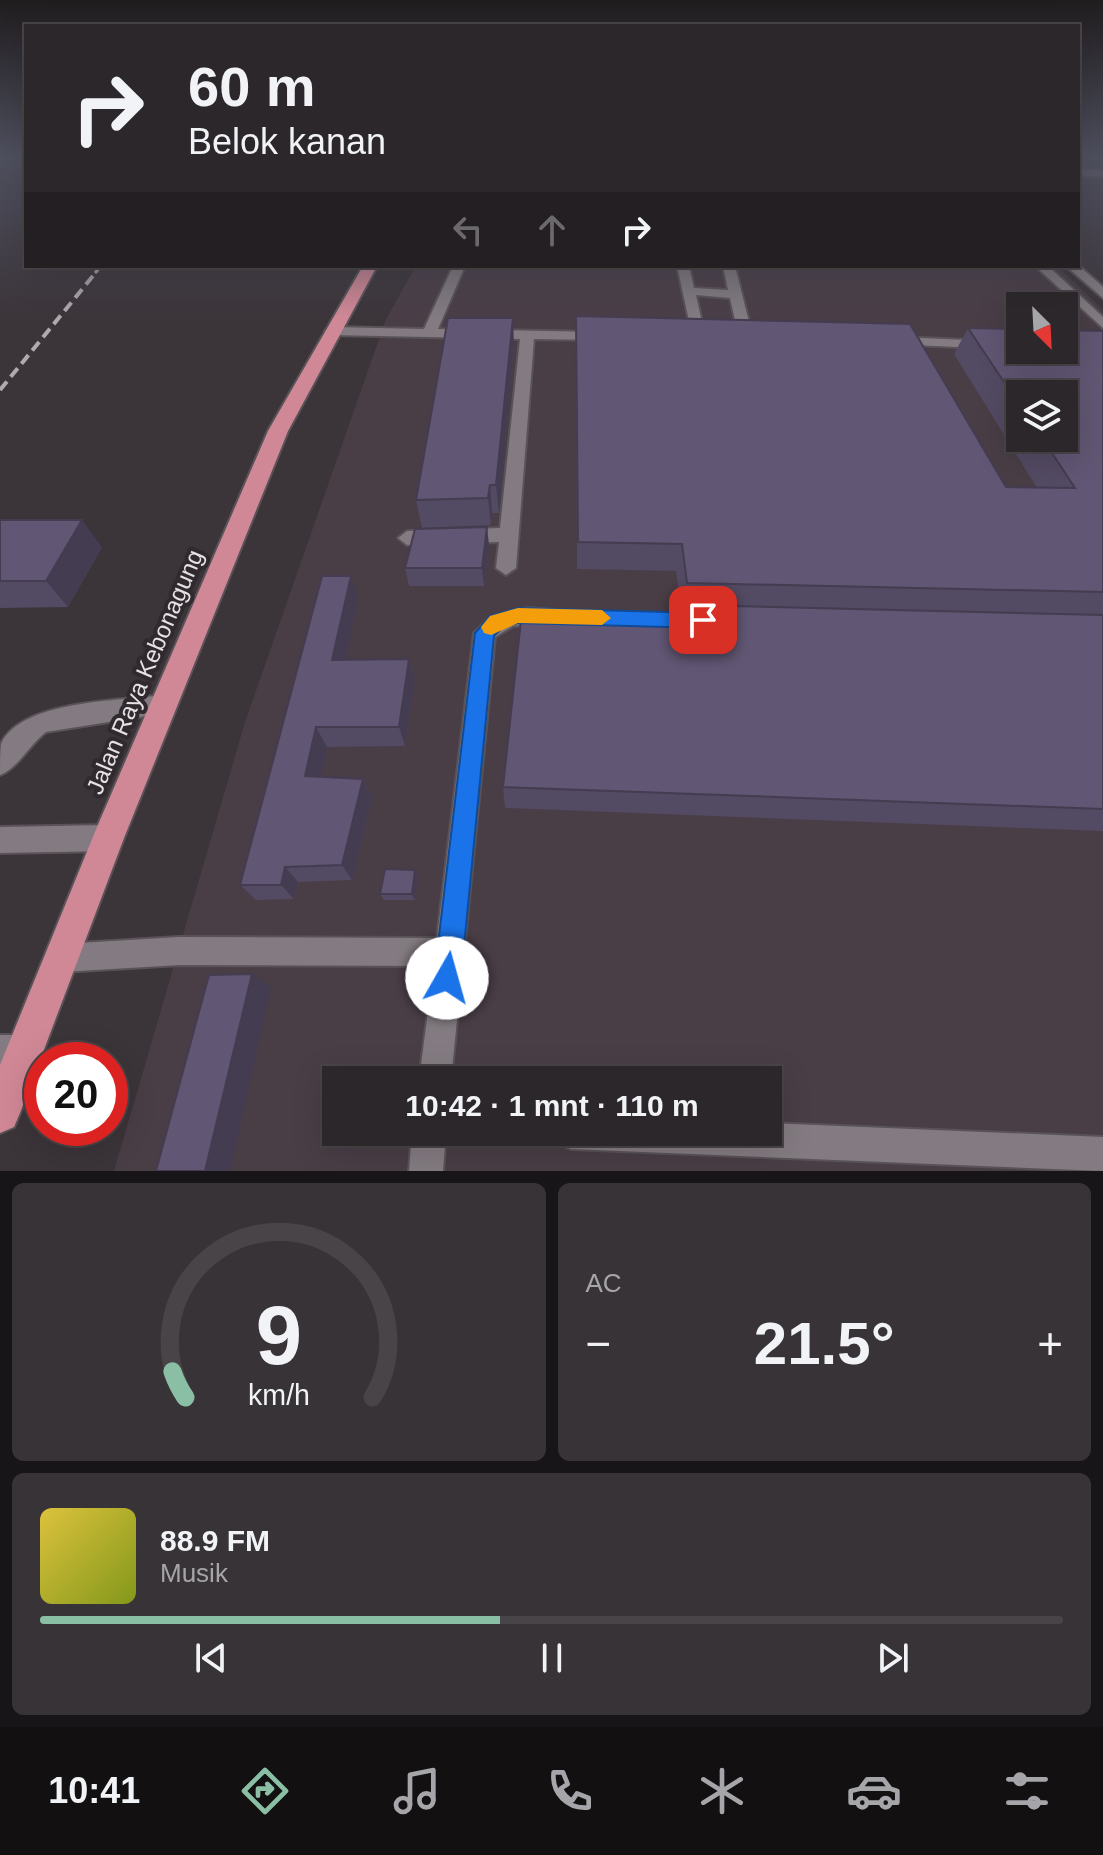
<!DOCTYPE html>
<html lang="id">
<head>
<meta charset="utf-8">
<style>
  :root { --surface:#2c272b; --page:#383337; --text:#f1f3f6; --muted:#a6a5a9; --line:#484447; --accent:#8abfa5 }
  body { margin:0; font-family:Helvetica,sans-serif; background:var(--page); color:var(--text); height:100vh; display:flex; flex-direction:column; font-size:30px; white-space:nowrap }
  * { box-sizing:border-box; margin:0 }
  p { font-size:26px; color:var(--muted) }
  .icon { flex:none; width:44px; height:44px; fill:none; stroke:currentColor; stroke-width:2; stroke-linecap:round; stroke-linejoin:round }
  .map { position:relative; height:1171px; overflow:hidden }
  .sheet { display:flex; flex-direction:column; gap:12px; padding:12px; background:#181518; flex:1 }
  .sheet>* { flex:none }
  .top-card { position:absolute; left:24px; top:24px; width:1056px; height:244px; border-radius:0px; box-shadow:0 8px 32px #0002,0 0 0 2px var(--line); background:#2c272b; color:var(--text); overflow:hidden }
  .needle { width:52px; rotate:156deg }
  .controls { position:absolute; left:1006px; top:292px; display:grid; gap:16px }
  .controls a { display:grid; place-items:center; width:72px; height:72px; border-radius:0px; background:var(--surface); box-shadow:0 8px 32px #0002,0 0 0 2px var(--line); font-size:40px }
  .speed { position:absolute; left:24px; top:1042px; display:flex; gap:16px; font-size:40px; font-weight:700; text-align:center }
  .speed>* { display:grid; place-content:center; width:104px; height:104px; border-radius:50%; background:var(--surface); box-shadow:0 8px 32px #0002,0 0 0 2px var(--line); line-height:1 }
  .speed .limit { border:12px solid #d22; background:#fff; color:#111 }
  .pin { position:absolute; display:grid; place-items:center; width:68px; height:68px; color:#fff; margin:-34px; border-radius:16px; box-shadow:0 4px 12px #0006 }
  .me { position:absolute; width:88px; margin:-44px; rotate:7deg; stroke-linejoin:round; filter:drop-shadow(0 0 6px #0008) }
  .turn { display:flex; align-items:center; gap:28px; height:168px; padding:0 32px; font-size:36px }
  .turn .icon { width:104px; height:104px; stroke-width:2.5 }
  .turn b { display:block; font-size:56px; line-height:68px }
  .lanes { display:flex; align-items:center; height:76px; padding:0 32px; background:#0003; justify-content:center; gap:40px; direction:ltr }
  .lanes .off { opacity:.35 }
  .big { font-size:60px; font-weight:700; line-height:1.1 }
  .sheet .tile { flex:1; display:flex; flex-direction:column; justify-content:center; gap:12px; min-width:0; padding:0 28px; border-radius:12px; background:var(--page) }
  .sheet .dial { align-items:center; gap:0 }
  .dial svg { height:208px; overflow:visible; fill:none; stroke:var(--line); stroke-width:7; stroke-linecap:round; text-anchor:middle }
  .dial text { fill:var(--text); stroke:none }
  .song { display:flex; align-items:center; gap:24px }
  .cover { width:96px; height:96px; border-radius:12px; background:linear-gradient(135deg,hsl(50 70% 55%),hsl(70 70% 35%)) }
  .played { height:8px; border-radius:4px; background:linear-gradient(90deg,var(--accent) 45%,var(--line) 45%) }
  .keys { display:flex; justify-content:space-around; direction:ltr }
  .heat { display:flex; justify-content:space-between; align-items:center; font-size:44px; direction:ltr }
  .sheet .tiles { flex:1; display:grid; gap:12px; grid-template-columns:1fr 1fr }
  .tile:last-child { grid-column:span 2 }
  .trip { position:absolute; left:322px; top:1066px; width:460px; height:80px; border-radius:0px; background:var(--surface); box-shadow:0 8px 32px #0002,0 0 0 2px var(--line); font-weight:700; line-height:80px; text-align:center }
  .menu { display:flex; height:128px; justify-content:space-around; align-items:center; background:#121011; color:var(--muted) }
  .menu .icon { width:56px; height:56px }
  .menu .on { color:var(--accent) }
  .menu b { font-size:36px; color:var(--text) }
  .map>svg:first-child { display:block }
</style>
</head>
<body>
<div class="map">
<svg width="1103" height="1171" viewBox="0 0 1103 1171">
  <rect width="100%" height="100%" fill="#3b3439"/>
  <!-- built -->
  <path fill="#493d46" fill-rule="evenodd" d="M416,266H1057L1103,310V1171H114L245,722L386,319ZM1020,306H1064V350H1020ZM1020,394H1064V438H1020ZM336,1080H768V1132H336Z"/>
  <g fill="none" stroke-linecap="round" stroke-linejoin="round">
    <!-- minor casing -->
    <g stroke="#595357" stroke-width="4">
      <path id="minor" d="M1078,170H1103V176H1078Z
        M1078,265L1103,287V298L1066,266Z
        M453,266H465L438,329L600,332L607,336L600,340L534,339L516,568L506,575L496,568L499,542L407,545L398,538L407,531L500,528L520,339L332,335L325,331L332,327L424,329Z
        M677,266H689L694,288L728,290L723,266H735L753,338L751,341L739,338L730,298L696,295L705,336L693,339Z
        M1035,266H1048L1103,317V328Z
        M896,337L1020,342L1021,350L891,344V338Z
        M528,608L553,610L556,616L553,622L513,626L495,637L451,1080H419L434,966L179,965L62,972L52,968L48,958L52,948L62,944L179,937L437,938L474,633L491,617Z
        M163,695L171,698L174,705L171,712L46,732C30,744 18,768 0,775C0,767 0,752 1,744C21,700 120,701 163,695Z
        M108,825L117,829L121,838L117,847L108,851L0,853V827Z
        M0,1035H24L35,1040L40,1051L35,1062L24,1067H0Z
        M768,1123L1103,1137V1171L571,1149L559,1144L554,1132H768Z
        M412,1132H446L443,1171H409Z"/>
    </g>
    <!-- highway casing -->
    <g stroke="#595357" stroke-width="4">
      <path id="highway" d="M363,266H377L288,431L124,838L20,1113L14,1127L0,1133V1065L97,827L268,431Z"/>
    </g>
    <!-- minor -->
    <use href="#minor" fill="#837b81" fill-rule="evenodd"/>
    <!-- highway -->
    <use href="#highway" fill="#d18896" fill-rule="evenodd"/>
    <!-- rail-far1 -->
    <path stroke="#afaaad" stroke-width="3" stroke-dasharray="9 4" stroke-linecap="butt" d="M95,273L101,266"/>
    <!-- rail -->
    <path stroke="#afaaad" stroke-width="4" stroke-dasharray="11 6" stroke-linecap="butt" d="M0,390L97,271"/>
  </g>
  <!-- wall -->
  <path fill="#534a63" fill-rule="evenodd" d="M576,316L1006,487L1037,488L954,354L968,328L1103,331V831L505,808L503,787L687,617L688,609H681L676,571L577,569ZM1020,394L1064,438H1020Z
    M514,344L499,513H492L491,525L422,528L416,500Z
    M0,520L102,547L68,607L0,608Z
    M489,545L484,586H409L405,568Z
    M358,598L345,660L409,659L415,680L405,746L327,747L320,776L363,779L372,797L352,880L298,882L294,899L256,900L240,885Z
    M415,870L418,876L415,900H384L380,894Z"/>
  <!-- shaded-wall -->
  <path fill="#443c50" d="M513,318L514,344L499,513L496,485Z
    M490,485L492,513L491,525L488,498Z
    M82,520L102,547L68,607L46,581Z
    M487,527L489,545L484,586L482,568Z
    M351,576L358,598L341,681L332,660Z
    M409,659L415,680L405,746L399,727Z
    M316,727L327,747L317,794L305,776Z
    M363,779L372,797L352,880L342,865Z
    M285,867L298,882L294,899L281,885Z
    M415,870L418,876L415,900L412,894Z
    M252,974L271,987L230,1171H205Z"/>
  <!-- building -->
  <path fill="#615673" stroke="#443c50" stroke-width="2" d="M576,316L910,324L1006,487L1075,488L1042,438H1064V394H1020V406L968,328L1020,329V350H1064V330L1103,331V592L687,583L682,544L578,542Z
    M448,318H513L496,485H490L488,498L416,500Z
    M0,520H82L46,581H0Z
    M487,527L482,568H405L415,529Z
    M322,576H351L332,660L409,659L399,727H316L305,776L363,779L342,865L285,867L281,885H240Z
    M689,605L1103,615V809L503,787L522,611L691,617Z
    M385,869L415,870L412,894H380Z
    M252,974L205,1171H156L209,975Z"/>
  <!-- sky -->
  <linearGradient id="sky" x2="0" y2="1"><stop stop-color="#201d1f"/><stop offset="0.49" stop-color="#4f505f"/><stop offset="1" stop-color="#4f505f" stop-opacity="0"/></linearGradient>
  <rect width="1103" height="321" fill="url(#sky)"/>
  <!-- route -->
  <path fill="#1a73e8" stroke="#114b97" stroke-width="2" d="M518,608L703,613L712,620L703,628L518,623L503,627L494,636L461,978L457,987L447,991L438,987L434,978L475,633L490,616Z"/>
  <!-- slow -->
  <path fill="#f59e0b" d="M518,608L602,610L611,618L602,625L518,623L491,635L484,633L481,627L490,616Z"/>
  <g text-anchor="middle" stroke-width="8" stroke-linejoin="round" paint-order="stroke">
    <!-- street labels -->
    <g font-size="24" fill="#e5e1e4" stroke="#302a2f">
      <text transform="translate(145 672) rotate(-67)" y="8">Jalan Raya Kebonagung</text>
    </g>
  </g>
</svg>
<div class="controls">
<a><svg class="needle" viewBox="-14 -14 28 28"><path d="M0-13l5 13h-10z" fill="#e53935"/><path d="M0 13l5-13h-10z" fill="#a6a5a9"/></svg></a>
<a><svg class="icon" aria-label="layers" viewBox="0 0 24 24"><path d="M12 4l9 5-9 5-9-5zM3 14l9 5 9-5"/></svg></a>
</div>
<div class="speed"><div class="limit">20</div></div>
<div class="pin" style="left:703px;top:620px;background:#d93025"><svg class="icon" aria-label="arrive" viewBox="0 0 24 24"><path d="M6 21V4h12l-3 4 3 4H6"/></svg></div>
<svg class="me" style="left:447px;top:978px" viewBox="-20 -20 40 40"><circle r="19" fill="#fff"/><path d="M0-13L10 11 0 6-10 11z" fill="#1a73e8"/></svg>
<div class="trip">10:42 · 1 mnt · 110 m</div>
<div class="top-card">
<div class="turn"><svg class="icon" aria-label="right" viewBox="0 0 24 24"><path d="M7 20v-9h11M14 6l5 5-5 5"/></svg><div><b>60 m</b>Belok kanan</div></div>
<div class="lanes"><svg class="icon off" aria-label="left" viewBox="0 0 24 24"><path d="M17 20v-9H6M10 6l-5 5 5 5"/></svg><svg class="icon off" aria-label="ahead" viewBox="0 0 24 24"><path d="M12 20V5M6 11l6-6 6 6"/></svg><svg class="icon" aria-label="right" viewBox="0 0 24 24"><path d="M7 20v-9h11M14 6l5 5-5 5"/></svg></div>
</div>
</div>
<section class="sheet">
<div class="tiles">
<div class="tile dial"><svg viewBox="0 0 100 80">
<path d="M14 69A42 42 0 1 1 86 69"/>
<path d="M14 69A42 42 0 0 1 9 59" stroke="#8abfa5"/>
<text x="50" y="56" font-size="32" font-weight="700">9</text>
<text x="50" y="72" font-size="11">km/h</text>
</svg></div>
<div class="tile"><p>AC</p>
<div class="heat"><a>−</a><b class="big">21.5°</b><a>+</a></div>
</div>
<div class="tile">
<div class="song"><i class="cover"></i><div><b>88.9 FM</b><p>Musik</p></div></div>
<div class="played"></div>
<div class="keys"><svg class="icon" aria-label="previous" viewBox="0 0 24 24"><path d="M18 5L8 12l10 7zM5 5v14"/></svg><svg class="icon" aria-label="pause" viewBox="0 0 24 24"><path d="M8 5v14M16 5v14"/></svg><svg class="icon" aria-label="next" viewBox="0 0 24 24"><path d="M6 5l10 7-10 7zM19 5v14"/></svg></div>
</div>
</div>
</section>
<nav class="menu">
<b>10:41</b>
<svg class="icon on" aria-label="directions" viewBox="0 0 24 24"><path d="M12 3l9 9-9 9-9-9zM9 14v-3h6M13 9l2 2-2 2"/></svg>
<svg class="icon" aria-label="music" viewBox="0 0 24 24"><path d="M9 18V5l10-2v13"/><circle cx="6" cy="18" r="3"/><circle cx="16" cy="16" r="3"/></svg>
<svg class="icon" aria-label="phone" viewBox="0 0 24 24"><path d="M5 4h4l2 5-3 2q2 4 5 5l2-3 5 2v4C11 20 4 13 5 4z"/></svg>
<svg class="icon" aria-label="climate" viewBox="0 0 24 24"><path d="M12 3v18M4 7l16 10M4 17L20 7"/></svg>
<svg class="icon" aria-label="car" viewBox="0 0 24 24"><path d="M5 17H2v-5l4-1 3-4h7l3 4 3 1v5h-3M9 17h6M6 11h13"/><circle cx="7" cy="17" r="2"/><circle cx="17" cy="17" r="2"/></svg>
<svg class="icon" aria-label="filters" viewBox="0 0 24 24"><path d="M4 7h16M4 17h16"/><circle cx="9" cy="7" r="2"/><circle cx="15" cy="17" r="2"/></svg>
</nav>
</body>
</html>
